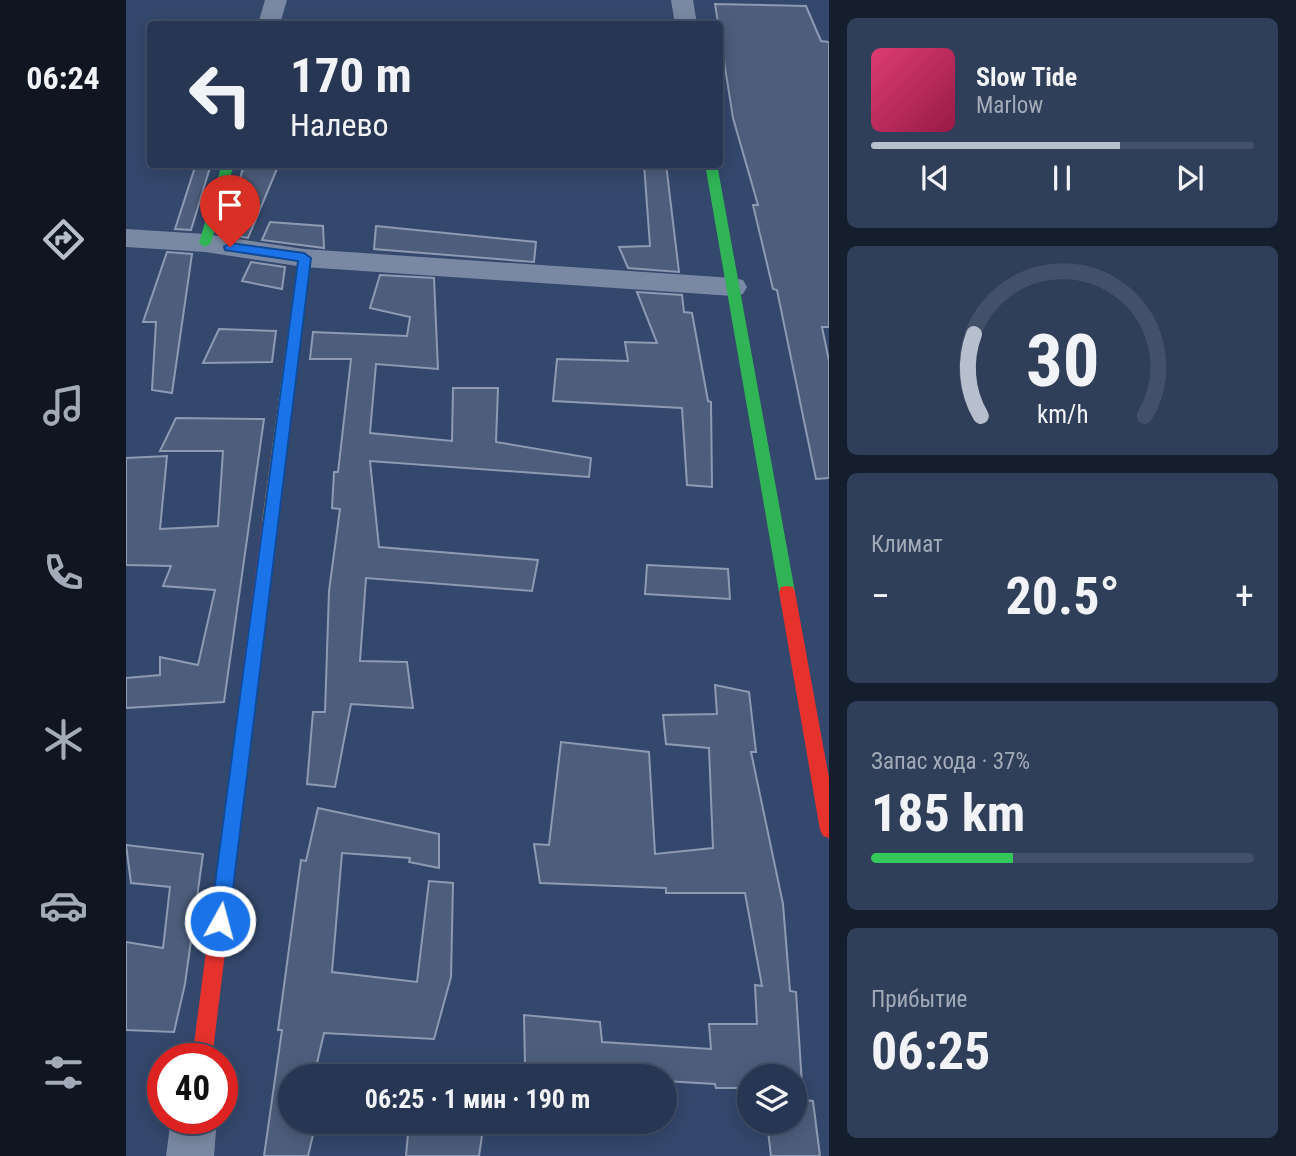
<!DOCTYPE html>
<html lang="ru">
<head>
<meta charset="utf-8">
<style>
  :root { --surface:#273652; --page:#2f3e59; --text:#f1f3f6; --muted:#a4abb8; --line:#435069; --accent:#b8bfcc }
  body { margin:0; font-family:"Roboto Condensed",sans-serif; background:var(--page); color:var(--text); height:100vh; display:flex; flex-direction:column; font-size:26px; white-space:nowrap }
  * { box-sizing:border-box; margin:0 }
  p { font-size:23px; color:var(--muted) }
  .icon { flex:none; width:38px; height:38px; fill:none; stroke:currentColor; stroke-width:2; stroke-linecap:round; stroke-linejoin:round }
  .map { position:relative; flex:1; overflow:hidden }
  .panel { display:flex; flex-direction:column; gap:18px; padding:18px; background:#151e2d; width:467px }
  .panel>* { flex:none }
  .banner { position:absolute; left:21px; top:21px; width:576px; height:147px; border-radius:7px; box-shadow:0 4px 18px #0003,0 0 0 2px var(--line); background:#273652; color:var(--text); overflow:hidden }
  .fabs { position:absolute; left:611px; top:1064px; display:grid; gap:14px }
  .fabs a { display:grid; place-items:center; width:70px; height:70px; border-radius:50%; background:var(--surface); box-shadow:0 4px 18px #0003,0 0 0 2px var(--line); font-size:35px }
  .speed { position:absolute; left:21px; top:1043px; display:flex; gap:14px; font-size:35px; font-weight:700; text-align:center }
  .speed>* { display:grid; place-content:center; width:91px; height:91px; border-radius:50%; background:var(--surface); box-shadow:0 4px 18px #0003,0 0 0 2px var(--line); line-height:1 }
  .speed .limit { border:10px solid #d22; background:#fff; color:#111 }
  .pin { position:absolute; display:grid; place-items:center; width:60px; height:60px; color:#fff; margin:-72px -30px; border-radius:50% 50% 50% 0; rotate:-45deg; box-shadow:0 0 7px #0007 }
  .pin .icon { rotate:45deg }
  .me { position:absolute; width:77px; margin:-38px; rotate:7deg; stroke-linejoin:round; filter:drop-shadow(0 0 5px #0008) }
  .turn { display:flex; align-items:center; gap:24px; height:147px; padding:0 28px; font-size:32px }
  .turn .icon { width:91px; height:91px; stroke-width:2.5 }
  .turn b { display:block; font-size:49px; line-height:60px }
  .big { font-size:52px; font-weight:700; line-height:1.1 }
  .panel .tile { flex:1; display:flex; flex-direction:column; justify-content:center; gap:10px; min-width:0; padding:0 24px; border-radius:10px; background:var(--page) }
  .panel .dial { align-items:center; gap:0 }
  .dial svg { height:182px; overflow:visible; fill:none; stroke:var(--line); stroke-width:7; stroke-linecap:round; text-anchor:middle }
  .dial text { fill:var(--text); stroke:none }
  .song { display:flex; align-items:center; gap:21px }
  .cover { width:84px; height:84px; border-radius:10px; background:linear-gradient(135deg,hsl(340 70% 55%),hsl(340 70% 35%)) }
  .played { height:7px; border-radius:4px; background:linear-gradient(90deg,var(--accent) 65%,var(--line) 65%) }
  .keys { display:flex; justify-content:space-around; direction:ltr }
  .heat { display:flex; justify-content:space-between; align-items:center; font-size:38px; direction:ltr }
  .charge { height:10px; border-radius:5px; background:linear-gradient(90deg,#34c759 37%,var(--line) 0) }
  .trip { position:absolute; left:152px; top:1064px; width:399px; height:70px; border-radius:35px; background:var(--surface); box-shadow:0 4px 18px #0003,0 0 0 2px var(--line); font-weight:700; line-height:70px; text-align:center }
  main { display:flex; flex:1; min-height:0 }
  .tab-bar { display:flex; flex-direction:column; width:126px; justify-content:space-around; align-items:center; background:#101621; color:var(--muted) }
  .tab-bar .icon { width:49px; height:49px }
  .tab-bar .selected { color:var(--accent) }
  .tab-bar b { font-size:32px; color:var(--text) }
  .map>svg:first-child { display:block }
</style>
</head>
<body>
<main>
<nav class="tab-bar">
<b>06:24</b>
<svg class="icon selected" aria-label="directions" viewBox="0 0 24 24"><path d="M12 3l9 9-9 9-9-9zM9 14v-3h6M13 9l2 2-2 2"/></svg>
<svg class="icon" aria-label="music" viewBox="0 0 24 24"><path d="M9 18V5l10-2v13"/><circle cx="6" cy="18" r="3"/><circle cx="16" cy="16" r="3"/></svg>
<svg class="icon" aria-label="phone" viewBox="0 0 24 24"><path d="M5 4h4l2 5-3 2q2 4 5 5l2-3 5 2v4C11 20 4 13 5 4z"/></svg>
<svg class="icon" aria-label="climate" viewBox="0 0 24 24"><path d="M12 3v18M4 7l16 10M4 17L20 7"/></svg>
<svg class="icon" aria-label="car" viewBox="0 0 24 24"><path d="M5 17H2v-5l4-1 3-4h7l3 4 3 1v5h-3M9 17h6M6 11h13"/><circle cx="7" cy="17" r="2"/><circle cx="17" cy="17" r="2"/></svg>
<svg class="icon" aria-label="filters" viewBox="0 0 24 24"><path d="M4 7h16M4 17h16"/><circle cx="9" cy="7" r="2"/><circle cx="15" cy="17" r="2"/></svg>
</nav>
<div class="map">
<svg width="703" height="1156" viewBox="0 0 703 1156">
  <rect width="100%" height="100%" fill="#34486d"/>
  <!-- building -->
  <path fill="#4d5e7c" stroke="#8e9ab1" stroke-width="2" d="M589,4L680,6L695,41L703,42V327H696L703,361V478L690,479L651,290L647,289L627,205H632L607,118Z
    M70,164H85L65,230L49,229Z
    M118,164H153L122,238L99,234Z
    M518,164H540L553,272L502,268L493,247L524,246Z
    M144,222L197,226L198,248L136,240Z
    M250,226L410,242L408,262L248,249Z
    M41,252L66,254L46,393L26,390L30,322H17Z
    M125,262L159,267L156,289L116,281Z
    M254,275L308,278L312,369L250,364L244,433L326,441L327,388H372L370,442L465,458L463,477L244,461L253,547L412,560L406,591L240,578L234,661L281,662L287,708L225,704L209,787L181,784L187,712H199L203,591L214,509L206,508L208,472H212L225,359H184L187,332L281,336L284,317L244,308Z
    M511,292L556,295L558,312L566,313L582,401L585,402L586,487L561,485L556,408L427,401L431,359L502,361L499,342L531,343Z
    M93,329L150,331L146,362L77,363Z
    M50,418L138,419L98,702L0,708V678L34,675V657L72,665L89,590L37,586L45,566L0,565V458L41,456L34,529L92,526L97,451H34Z
    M521,565L602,569L604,599L519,594Z
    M589,685L623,692L630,752H625L657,904L664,991L670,992L677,1100L687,1101L694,1156H645L641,1122H668V1076H623V1088H590L589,1084L539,1081V1076H491L399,1065L398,1015L474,1022L476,1042L585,1049L583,1024H631L629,985L636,986L619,893H540V888L414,883L408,844L423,845L435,742L523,752L529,854L587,848L583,748L540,744L537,715L591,714Z
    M192,808L313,834V868L283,862L284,858L216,853L206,972L291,982L303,881L327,883L325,977L308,1039L198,1033L188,1076H164V1122H190L182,1156H138L156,1030H152L175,860L180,861Z
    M0,845L77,854L59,984L48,1032L0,1030V942L37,948L44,887L5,883Z
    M288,1065L365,1076H287Z
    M283,1122H358L353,1156H280Z"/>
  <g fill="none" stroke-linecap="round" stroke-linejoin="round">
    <!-- street -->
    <path fill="#7a89a3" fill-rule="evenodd" d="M139,0H161L154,24H132Z
      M545,0H567L571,24H549Z
      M0,229L79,234L178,249L607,278L617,280L621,287L617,294L607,296L178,267L79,252L0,247Z
      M45,1118H91L88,1156H40Z"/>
    <!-- fast -->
    <path fill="#30b455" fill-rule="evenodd" d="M96,164H108L85,243L79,247L73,243Z
      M579,164H591L669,592L667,597H655L653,592Z"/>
    <!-- slow -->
    <path fill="#ff9f0a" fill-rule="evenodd" d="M178,254L184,258L152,522L144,528L136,522L172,258Z"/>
    <!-- jam -->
    <path fill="#e5322d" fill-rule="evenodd" d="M144,516L152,522L86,1059H66L136,522Z
      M661,586L667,587L669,592L703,778V838L697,836L694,830L653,592L655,587Z"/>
  </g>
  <!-- route -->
  <path fill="#1a73e8" stroke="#114b97" stroke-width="2" d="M104,243L178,253L185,258L103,921L101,927L94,930L87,927L84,921L172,261L99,250L98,247Z"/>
</svg>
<div class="fabs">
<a><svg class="icon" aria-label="layers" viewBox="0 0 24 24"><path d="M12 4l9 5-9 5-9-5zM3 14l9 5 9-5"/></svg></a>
</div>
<div class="speed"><div class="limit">40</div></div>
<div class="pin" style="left:104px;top:247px;background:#d93025"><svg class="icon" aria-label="arrive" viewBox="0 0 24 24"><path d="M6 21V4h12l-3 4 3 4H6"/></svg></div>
<svg class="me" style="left:94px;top:921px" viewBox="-20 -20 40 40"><circle r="17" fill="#1a73e8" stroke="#fff" stroke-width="3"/><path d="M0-11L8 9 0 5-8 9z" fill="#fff"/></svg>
<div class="trip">06:25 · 1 мин · 190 m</div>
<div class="banner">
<div class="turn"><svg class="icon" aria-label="left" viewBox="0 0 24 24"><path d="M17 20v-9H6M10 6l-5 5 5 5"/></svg><div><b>170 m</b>Налево</div></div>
</div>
</div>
<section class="panel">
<div class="tile">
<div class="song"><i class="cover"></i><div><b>Slow Tide</b><p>Marlow</p></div></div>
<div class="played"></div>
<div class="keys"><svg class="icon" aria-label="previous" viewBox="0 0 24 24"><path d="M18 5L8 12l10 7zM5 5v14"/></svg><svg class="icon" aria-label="pause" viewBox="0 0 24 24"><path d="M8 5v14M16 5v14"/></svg><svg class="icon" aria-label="next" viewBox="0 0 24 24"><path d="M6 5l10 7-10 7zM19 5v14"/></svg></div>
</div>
<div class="tile dial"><svg viewBox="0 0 100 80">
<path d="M14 69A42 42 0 1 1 86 69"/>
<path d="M14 69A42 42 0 0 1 11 33" stroke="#b8bfcc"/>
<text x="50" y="56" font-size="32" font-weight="700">30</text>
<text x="50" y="72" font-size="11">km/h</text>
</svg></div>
<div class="tile"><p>Климат</p>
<div class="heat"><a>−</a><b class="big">20.5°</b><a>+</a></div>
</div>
<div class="tile"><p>Запас хода · 37%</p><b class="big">185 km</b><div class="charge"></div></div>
<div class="tile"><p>Прибытие</p><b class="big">06:25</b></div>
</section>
</main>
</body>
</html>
